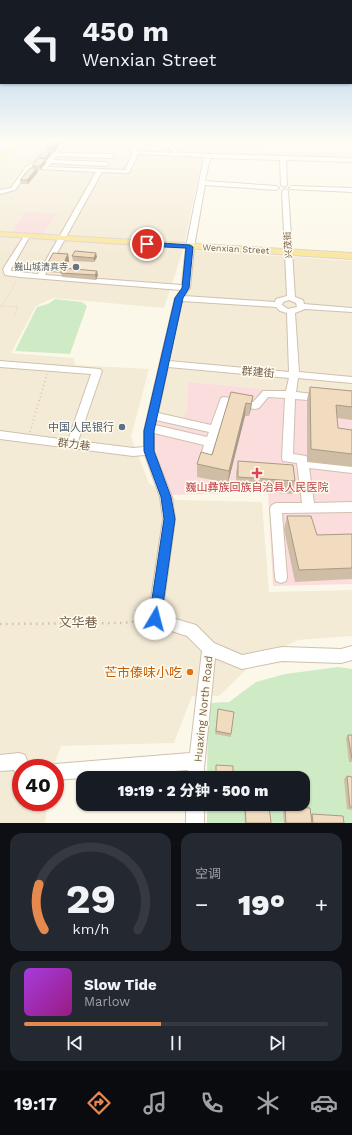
<!DOCTYPE html>
<html lang="zh">
<head>
<meta charset="utf-8">
<style>
  :root { --surface:#171b24; --page:#242831; --text:#f1f3f6; --muted:#9ea1a6; --line:#363941; --accent:#e5894f }
  body { margin:0; font-family:"Work Sans","Noto Sans SC",sans-serif; background:var(--page); color:var(--text); height:100vh; display:flex; flex-direction:column; font-size:15px; white-space:nowrap }
  * { box-sizing:border-box; margin:0 }
  p { font-size:13px; color:var(--muted) }
  .icon { flex:none; width:22px; height:22px; fill:none; stroke:currentColor; stroke-width:2; stroke-linecap:round; stroke-linejoin:round }
  .map { position:relative; height:823px; overflow:hidden }
  .details { display:flex; flex-direction:column; gap:10px; padding:10px; background:#0d0f14; flex:1 }
  .details>* { flex:none }
  .hud { position:absolute; left:0px; top:0px; width:352px; height:84px; box-shadow:0 1px 3px #0004; background:#171b24; color:var(--text); overflow:hidden }
  .speed { position:absolute; left:12px; top:759px; display:flex; gap:8px; font-size:20px; font-weight:700; text-align:center }
  .speed>* { display:grid; place-content:center; width:52px; height:52px; border-radius:50%; background:var(--surface); box-shadow:0 1px 3px #0004; line-height:1 }
  .speed .limit { border:6px solid #d22; background:#fff; color:#111 }
  .pin { position:absolute; display:grid; place-items:center; width:34px; height:34px; color:#fff; margin:-17px; border:2px solid #fff; border-radius:50%; box-shadow:0 1px 4px #0007 }
  .me { position:absolute; width:44px; margin:-22px; rotate:8deg; stroke-linejoin:round; filter:drop-shadow(0 0 3px #0008) }
  .turn { display:flex; align-items:center; gap:14px; height:84px; padding:0 16px; font-size:18px }
  .turn .icon { width:52px; height:52px; stroke-width:2.5 }
  .turn b { display:block; font-size:28px; line-height:34px }
  .big { font-size:30px; font-weight:800; line-height:1.1 }
  .details .card { flex:1; display:flex; flex-direction:column; justify-content:center; gap:6px; min-width:0; padding:0 14px; border-radius:12px; background:var(--page) }
  .details .dial { align-items:center; gap:0 }
  .dial svg { height:104px; overflow:visible; fill:none; stroke:var(--line); stroke-width:7; stroke-linecap:round; text-anchor:middle }
  .dial text { fill:var(--text); stroke:none }
  .song { display:flex; align-items:center; gap:12px }
  .cover { width:48px; height:48px; border-radius:6px; background:linear-gradient(135deg,hsl(280 70% 55%),hsl(310 70% 35%)) }
  .played { height:4px; border-radius:2px; background:linear-gradient(90deg,var(--accent) 45%,var(--line) 45%) }
  .keys { display:flex; justify-content:space-around; direction:ltr }
  .heat { display:flex; justify-content:space-between; align-items:center; font-size:22px; direction:ltr }
  .details .tiles { flex:1; display:grid; gap:10px; grid-template-columns:1fr 1fr }
  .card:last-child { grid-column:span 2 }
  .trip { position:absolute; left:76px; top:771px; width:234px; height:40px; border-radius:12px; background:var(--surface); box-shadow:0 1px 3px #0004; font-weight:800; line-height:40px; text-align:center }
  .tabs { display:flex; height:64px; justify-content:space-around; align-items:center; background:#090b0e; color:var(--muted) }
  .tabs .icon { width:28px; height:28px }
  .tabs .selected { color:var(--accent) }
  .tabs b { font-size:18px; color:var(--text) }
  .map>svg:first-child { display:block }
</style>
</head>
<body>
<div class="map">
<svg width="352" height="823" viewBox="0 0 352 823">
  <rect width="100%" height="100%" fill="#fcf8e9"/>
  <!-- residential -->
  <path fill="#f4ebd7" d="M0,141H167L181,157L202,159L183,250L164,308L53,298L36,306L11,353L74,358L75,365L149,369L131,437L149,483L177,500L262,502L269,592L352,590V636L298,640L255,661L219,696H192L174,743L61,746L53,768H21V802H48L45,823H0Z
    M169,141H269L271,142L261,143V146L248,147L240,150L241,151L352,152V159L183,154Z
    M194,250L352,261V397L188,382L187,409L182,421L158,417Z"/>
  <!-- medical -->
  <path fill="#fadddc" d="M26,212L57,214L42,235L12,232Z
    M188,382L352,397V584L273,586L268,492L171,495L153,455L152,431L158,417L182,421L187,409Z"/>
  <!-- green -->
  <path fill="#cfebc6" d="M55,299L82,302L87,306L70,354L15,351L37,307L48,304Z
    M338,667L352,669V823H207V804H303V778H207L208,703L229,702L256,682L285,674Z"/>
  <g fill="none" stroke-linecap="round" stroke-linejoin="round">
    <!-- minor casing -->
    <g stroke="#cfc1ae" stroke-width="2">
      <path id="minor" d="M49,141H54L39,163L29,170L15,190L0,194V190L11,188L25,168L35,161Z
        M62,141H67L58,153L111,154L114,156L111,158L56,156L53,160L106,162L109,164L106,166L51,163L48,167L125,170L133,152L128,148L141,143L142,141H146L147,144L135,148L137,151L174,153L163,141H169L180,153L352,158V162L286,160L287,185L284,187L281,185L280,160L210,158L205,181L276,186L279,188L276,190L205,185L194,247L190,288L184,296L275,302L276,299L287,296L282,191L285,189L288,191L295,297L303,300L304,304L352,308V312L305,309L295,313L299,372L352,377V383L298,378L296,392L321,395L326,398L321,401L295,399L293,454L306,456L308,459L352,465V473L309,468L314,503L352,502V512L282,513L287,577L286,581L281,583L276,581L275,577L270,508L272,505L276,503H302L297,463L283,461L282,458L285,398L268,397L259,408L255,409L228,404L210,459L209,462L205,463L201,462L200,459L204,445L154,433V451L172,497L175,519L162,615L196,625L214,643L242,655L282,647L341,649L352,646V660L341,663L282,661L242,669L215,658L203,778H187L188,770L55,780V768H48L55,764L190,753L202,651L187,636L150,624L148,619L163,519L160,497L145,455L133,456L0,439V431L68,440L91,374L0,367V361L100,369L102,371L78,441L133,448L144,447V431L175,298L181,290L20,277L5,275L3,269L24,236L27,234L30,236L11,269V271L38,274L96,172L42,169L41,168ZM138,154L204,157L186,247L182,285L45,275L102,172L129,173ZM289,300L296,303L297,307L288,309L282,305L283,302ZM182,301L276,307L280,311L287,313L289,372L169,361ZM168,367L289,378L286,391H263L253,402L224,397L221,398L211,425L158,413ZM156,420L209,432L207,437L155,425Z
        M292,186L352,188V192L290,189L289,188Z
        M19,753L25,755L30,768H21V776L16,774L14,770L0,771V755Z
        M186,804H204V823H186Z"/>
    </g>
    <!-- major casing -->
    <g stroke="#dcd6d0" stroke-width="2">
      <path id="major" d="M15,141H21L0,161V155Z
        M0,232L352,253V259L0,236Z"/>
    </g>
    <!-- path-far2 -->
    <path stroke="#d7c0a3" stroke-width="1" stroke-dasharray="0.5 1.5" stroke-linecap="butt" d="M0,168L20,169
      M0,306L18,307L14,316
      M2,306L17,280"/>
    <!-- path-far1 -->
    <path stroke="#d7c0a3" stroke-width="1.5" stroke-dasharray="1 3" stroke-linecap="butt" d="M30,432L47,374"/>
    <!-- path -->
    <path stroke="#d7c0a3" stroke-width="2.5" stroke-dasharray="1.5 4.5" stroke-linecap="butt" d="M0,624L124,623L144,620"/>
    <!-- minor -->
    <use href="#minor" fill="#fff" fill-rule="evenodd"/>
    <!-- major -->
    <use href="#major" fill="#fae7a2" fill-rule="evenodd"/>
  </g>
  <!-- wall -->
  <path fill="#d0bda5" d="M62,141L54,153H52L46,161V163L40,170H37L38,172L28,184H21L20,180L32,168V166L40,159L39,157L46,150L45,147Z
    M68,254L69,261L65,268L98,275L96,280L62,277L61,273L47,272L46,266Z
    M72,256L97,257L94,262L73,261Z
    M310,387L352,391V420L337,418L338,428L352,430V467L307,462V399Z
    M231,392L253,396L251,409L249,416H245L228,483L197,477V464L212,455Z
    M238,461L295,481L292,494L236,490V473Z
    M287,516L317,535L352,534V579L295,582L284,529Z
    M218,709L231,734V737L215,734Z
    M348,735H352V762H349L346,738Z
    M347,776L352,777V810L347,809L344,779Z
    M245,804L271,823H245L244,808Z
    M285,807L311,815L312,814L344,823H284L283,810Z"/>
  <!-- shaded-wall -->
  <path fill="#a99a86" d="M58,141H62L54,153L53,147Z
    M51,150L52,153L46,161V163L40,170V166L46,159L45,158Z
    M37,168L38,172L28,184L27,180Z
    M96,253L97,257L94,262V258Z
    M68,254L69,261L63,273L62,267Z
    M97,271L98,275L96,280L95,275Z
    M253,396L251,409L249,416L251,404Z
    M246,403L245,416L228,483L229,471Z"/>
  <!-- building -->
  <path fill="#f2dcc0" stroke="#a99a86" d="M50,141H58L53,147H45Z
    M46,150H51L45,158L39,157Z
    M38,158L46,159L40,166H32Z
    M30,168H37L27,180H20Z
    M75,251L96,253L94,258L72,256Z
    M53,253L68,254L62,267L46,266Z
    M63,268L97,271L95,275L61,273Z
    M310,387L352,391V407L336,405L338,428L352,430V454L311,449Z
    M231,392L253,396L251,404L246,403L229,471L197,464L201,452L212,455Z
    M238,461L293,465L295,481L238,477Z
    M287,516H311L317,535L352,534V568L299,570Z
    M218,709L234,712L231,734L216,731Z
    M348,735H352V759Z
    M216,765L233,766V778H216Z
    M347,776L352,777V807H350Z
    M245,804L269,806L271,823H246Z
    M285,807L310,808L312,823H286Z
    M312,814L343,816L344,823H313Z"/>
  <!-- sky -->
  <linearGradient id="sky" x2="0" y2="1"><stop stop-color="#97c3e8"/><stop offset="0.55" stop-color="#fefcf5"/><stop offset="1" stop-color="#fefcf5" stop-opacity="0"/></linearGradient>
  <rect width="352" height="256" fill="url(#sky)"/>
  <!-- route -->
  <path fill="#1a73e8" stroke="#114b97" d="M147,242L190,245L193,247L189,288L183,298L154,431V451L171,497L175,519L161,619L159,624L155,625L151,624L149,619L164,519L161,497L144,451V431L175,298L182,288L186,248L145,246L144,244Z"/>
  <!-- markers -->
  <circle fill="#6b7280" stroke="#fffbef" stroke-width="1.5" cx="76" cy="267" r="4"/>
  <circle fill="#5c6f8a" stroke="#fffbef" stroke-width="1.5" cx="122" cy="427" r="4"/>
  <path fill="#e0444e" stroke="#fffbef" stroke-width="1.5" d="M255 467h4v4h4v4h-4v4h-4v-4h-4v-4h4z"/>
  <circle fill="#e8710a" stroke="#fffbef" stroke-width="1.5" cx="190" cy="672" r="4"/>
  <g text-anchor="middle" stroke-width="3" stroke-linejoin="round" paint-order="stroke">
    <!-- far-street labels -->
    <g font-size="9" fill="#77624c" stroke="#fffbef">
      <text transform="translate(288 245) rotate(-94)" y="3">兴茂街</text>
      <text transform="translate(236 249) rotate(3)" y="3">Wenxian Street</text>
    </g>
    <!-- far-worship labels -->
    <g font-size="9" fill="#5b616d" stroke="#fffbef" text-anchor="end">
      <text x="68" y="270">巍山城清真寺</text>
    </g>
    <!-- street labels -->
    <g font-size="11" fill="#77624c" stroke="#fffbef">
      <text transform="translate(258 372) rotate(5)" y="4">群建街</text>
      <text transform="translate(74 444) rotate(7)" y="4">群力巷</text>
      <text transform="translate(203 709) rotate(-84)" y="4">Huaxing North Road</text>
    </g>
    <!-- service labels -->
    <g font-size="11" fill="#4e5e75" stroke="#fffbef" text-anchor="end">
      <text x="114" y="431">中国人民银行</text>
    </g>
    <!-- health labels -->
    <g font-size="11" fill="#be3a42" stroke="#fffbef">
      <text x="257" y="491">巍山彝族回族自治县人民医院</text>
    </g>
    <!-- near-street labels -->
    <g font-size="13" fill="#77624c" stroke="#fffbef">
      <text x="78" y="627">文华巷</text>
    </g>
    <!-- near-food labels -->
    <g font-size="13" fill="#c56008" stroke="#fffbef" text-anchor="end">
      <text x="182" y="677">芒市傣味小吃</text>
    </g>
  </g>
</svg>
<div class="speed"><div class="limit">40</div></div>
<div class="pin" style="left:147px;top:244px;background:#d93025"><svg class="icon" aria-label="arrive" viewBox="0 0 24 24"><path d="M6 21V4h12l-3 4 3 4H6"/></svg></div>
<svg class="me" style="left:155px;top:619px" viewBox="-20 -20 40 40"><circle r="19" fill="#fff"/><path d="M0-13L10 11 0 6-10 11z" fill="#1a73e8"/></svg>
<div class="trip">19:19 · 2 分钟 · 500 m</div>
<div class="hud">
<div class="turn"><svg class="icon" aria-label="left" viewBox="0 0 24 24"><path d="M17 20v-9H6M10 6l-5 5 5 5"/></svg><div><b>450 m</b>Wenxian Street</div></div>
</div>
</div>
<section class="details">
<div class="tiles">
<div class="card dial"><svg viewBox="0 0 100 80">
<path d="M14 69A42 42 0 1 1 86 69"/>
<path d="M14 69A42 42 0 0 1 10 34" stroke="#e5894f"/>
<text x="50" y="56" font-size="32" font-weight="700">29</text>
<text x="50" y="72" font-size="11">km/h</text>
</svg></div>
<div class="card"><p>空调</p>
<div class="heat"><a>−</a><b class="big">19°</b><a>+</a></div>
</div>
<div class="card">
<div class="song"><i class="cover"></i><div><b>Slow Tide</b><p>Marlow</p></div></div>
<div class="played"></div>
<div class="keys"><svg class="icon" aria-label="previous" viewBox="0 0 24 24"><path d="M18 5L8 12l10 7zM5 5v14"/></svg><svg class="icon" aria-label="pause" viewBox="0 0 24 24"><path d="M8 5v14M16 5v14"/></svg><svg class="icon" aria-label="next" viewBox="0 0 24 24"><path d="M6 5l10 7-10 7zM19 5v14"/></svg></div>
</div>
</div>
</section>
<nav class="tabs">
<b>19:17</b>
<svg class="icon selected" aria-label="directions" viewBox="0 0 24 24"><path d="M12 3l9 9-9 9-9-9zM9 14v-3h6M13 9l2 2-2 2"/></svg>
<svg class="icon" aria-label="music" viewBox="0 0 24 24"><path d="M9 18V5l10-2v13"/><circle cx="6" cy="18" r="3"/><circle cx="16" cy="16" r="3"/></svg>
<svg class="icon" aria-label="phone" viewBox="0 0 24 24"><path d="M5 4h4l2 5-3 2q2 4 5 5l2-3 5 2v4C11 20 4 13 5 4z"/></svg>
<svg class="icon" aria-label="climate" viewBox="0 0 24 24"><path d="M12 3v18M4 7l16 10M4 17L20 7"/></svg>
<svg class="icon" aria-label="car" viewBox="0 0 24 24"><path d="M5 17H2v-5l4-1 3-4h7l3 4 3 1v5h-3M9 17h6M6 11h13"/><circle cx="7" cy="17" r="2"/><circle cx="17" cy="17" r="2"/></svg>
</nav>
</body>
</html>
